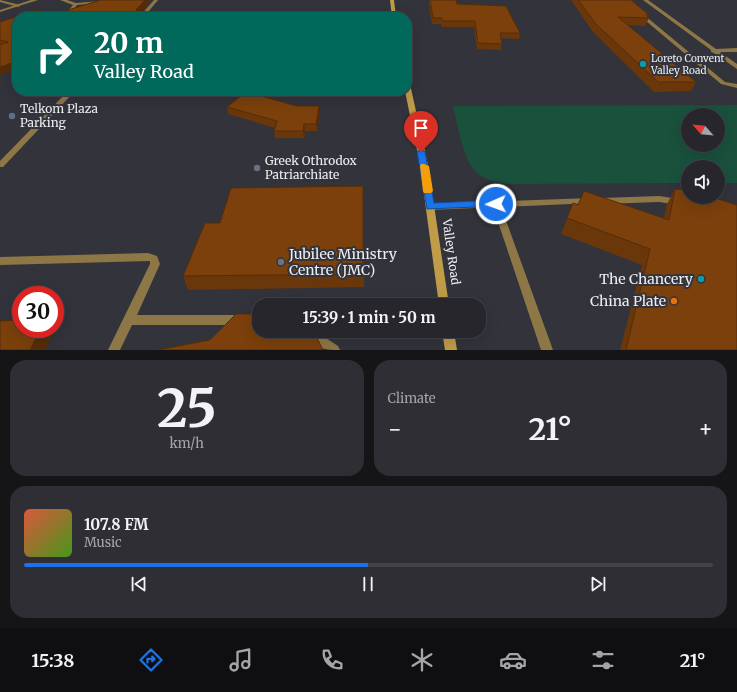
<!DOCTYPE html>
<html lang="en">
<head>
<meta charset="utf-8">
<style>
  :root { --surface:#26262c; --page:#2e2e34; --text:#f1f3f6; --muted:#a4a5a9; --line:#424348; --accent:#1a73e8 }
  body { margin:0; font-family:Merriweather,serif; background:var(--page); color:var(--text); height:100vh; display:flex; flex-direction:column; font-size:15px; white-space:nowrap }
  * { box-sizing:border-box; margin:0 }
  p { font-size:13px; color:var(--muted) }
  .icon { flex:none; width:22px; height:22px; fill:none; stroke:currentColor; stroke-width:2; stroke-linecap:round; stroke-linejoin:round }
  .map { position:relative; height:350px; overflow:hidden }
  .side { display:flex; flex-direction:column; gap:10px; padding:10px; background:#151518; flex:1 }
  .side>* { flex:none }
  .guide { position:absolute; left:12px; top:12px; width:400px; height:84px; border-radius:16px; box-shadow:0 4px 16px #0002,0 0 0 1px var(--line); background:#00695c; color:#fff; overflow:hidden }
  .needle { width:26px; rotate:297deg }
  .controls { position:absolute; left:681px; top:108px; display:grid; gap:8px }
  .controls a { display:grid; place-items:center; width:44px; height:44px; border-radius:50%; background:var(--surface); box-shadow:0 4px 16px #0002,0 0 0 1px var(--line); font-size:20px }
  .speed { position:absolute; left:12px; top:286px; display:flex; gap:8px; font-size:20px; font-weight:700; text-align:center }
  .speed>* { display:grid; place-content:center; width:52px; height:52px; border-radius:50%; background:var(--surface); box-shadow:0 4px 16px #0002,0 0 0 1px var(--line); line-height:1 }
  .speed .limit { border:6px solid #d22; background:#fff; color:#111 }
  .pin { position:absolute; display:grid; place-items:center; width:34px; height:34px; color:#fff; margin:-41px -17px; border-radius:50% 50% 50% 0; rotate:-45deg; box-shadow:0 0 4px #0007 }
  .pin .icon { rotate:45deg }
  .me { position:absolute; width:44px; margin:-22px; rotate:268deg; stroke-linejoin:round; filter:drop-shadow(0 0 3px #0008) }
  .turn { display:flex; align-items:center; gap:14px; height:84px; padding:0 16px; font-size:18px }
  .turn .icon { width:52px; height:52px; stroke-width:2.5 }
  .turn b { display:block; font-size:28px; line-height:34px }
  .big { font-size:30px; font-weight:700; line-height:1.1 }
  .side .tile { flex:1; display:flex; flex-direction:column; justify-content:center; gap:6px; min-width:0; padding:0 14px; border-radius:16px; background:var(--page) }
  .side .dial { align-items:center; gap:0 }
  .dial b { font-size:52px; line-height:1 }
  .song { display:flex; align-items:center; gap:12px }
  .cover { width:48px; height:48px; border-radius:6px; background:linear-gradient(135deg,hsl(10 70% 55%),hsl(100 70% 35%)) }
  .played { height:4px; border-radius:2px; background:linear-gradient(90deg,var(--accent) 50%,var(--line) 50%) }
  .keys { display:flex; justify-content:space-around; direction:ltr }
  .heat { display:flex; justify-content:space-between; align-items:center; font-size:22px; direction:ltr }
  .side .tiles { flex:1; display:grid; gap:10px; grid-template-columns:1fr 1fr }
  .tile:last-child { grid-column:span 2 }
  .trip { position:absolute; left:252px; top:298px; width:234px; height:40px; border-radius:16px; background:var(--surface); box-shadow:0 4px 16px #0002,0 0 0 1px var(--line); font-weight:700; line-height:40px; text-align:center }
  .tab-bar { display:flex; height:64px; justify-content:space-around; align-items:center; background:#0f0f12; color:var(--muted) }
  .tab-bar .icon { width:28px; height:28px }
  .tab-bar .on { color:var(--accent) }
  .tab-bar b { font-size:18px; color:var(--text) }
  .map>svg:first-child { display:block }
</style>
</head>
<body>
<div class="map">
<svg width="737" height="350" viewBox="0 0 737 350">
  <rect width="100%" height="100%" fill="#32333b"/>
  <!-- green -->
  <path fill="#19513c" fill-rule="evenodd" d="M737,105V183H718V167H688V183L507,184C498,182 490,181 483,177C463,167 458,126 453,106ZM688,115H718V145H688Z"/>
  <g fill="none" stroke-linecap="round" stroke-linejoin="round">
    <!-- service -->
    <path fill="#8e7746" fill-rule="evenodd" d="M0,0L20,5V6L18,7L0,2Z
      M60,0H67L76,3L101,1L103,2L101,3L77,5L68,17H63L73,5Z
      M621,0H626L725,82L737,84V88L721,84Z
      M496,201L500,204L553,350H541L492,204Z
      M148,253L157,256L160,264L137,315H259V325H132L120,350H108L150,264V261L0,265V257Z
      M311,331H323V336L338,346L340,350C325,350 311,349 311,331Z"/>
    <!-- minor -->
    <path fill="#8e7746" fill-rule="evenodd" d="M154,0H158L144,17H139Z
      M643,0H648L716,49L737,48V52H720L737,64V69L714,53L711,52V50Z
      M68,91H75L3,167H0V161Z
      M659,196L679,199L683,202L679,205L659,202L602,204L598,201L602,198Z
      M591,198L595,201L594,203L430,210L427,209L426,207L427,205L430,204Z"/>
    <!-- tertiary -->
    <path fill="#8e7746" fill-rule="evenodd" d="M31,0H38L0,12V10Z"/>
    <!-- secondary -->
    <path fill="#c09c49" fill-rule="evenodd" d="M390,0H394L396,17H392Z
      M407,82L410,84L428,165L449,305H439L420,165L405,91H407Z
      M442,331H454L457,350H445Z"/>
  </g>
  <!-- wall -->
  <path fill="#6a370a" d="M101,0H150L146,4L147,6L140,14L141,17H17V69L0,75V22L37,10L53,15L66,13L68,10Z
    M429,0L457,4L520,33L519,39L501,38L502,44L501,50L477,49L474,27H442L441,24H432L429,4Z
    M571,0H631L649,15L648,17L649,18L645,26L628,25L696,82L691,91L654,92L593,32Z
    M227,107L320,113L317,131H305L304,138H275L274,131L275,128L228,114Z
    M363,186L364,287L188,290L183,276L220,223Z
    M675,189L737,350H620L642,265L561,234L573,203L578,205L664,218L667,204Z"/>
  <!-- shaded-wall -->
  <path fill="#562d08" d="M144,0H150L146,4L147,6L140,14L141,17H128L136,10Z
    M17,61V69L0,75V67Z
    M319,106L320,113L317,131L316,124Z
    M304,124L305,131L304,138L303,131Z
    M41,329H55L45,350H30Z"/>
  <!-- building -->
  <path fill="#7b400c" stroke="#562d08" d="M101,0H145L136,10V12L140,13L128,17H17V61L0,67V45L8,42L0,40V22L37,10L53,15L66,13L68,10Z
    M430,0H456L457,4L506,6L520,33H500L502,44L478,43L475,21H443L442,18H433Z
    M578,0H631L649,15H646L649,18L618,17L696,82H658L596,24Z
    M246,92L297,106H319L316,124H304L303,131H274L277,121L227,107Z
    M363,186V274L183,276L205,223H220L231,188Z
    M675,189L688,190V197H712L737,205V350H626L650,249L567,218L573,203L578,205L584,191L669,220Z
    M236,314H259V331H312L315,334L323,350H157L210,340Z
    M21,320V329H41L30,350H0V321Z"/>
  <!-- route -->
  <path fill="#1a73e8" stroke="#114b97" d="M421,149L425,152L434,203L496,200L500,201L501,204L500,206L427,209L417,152Z"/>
  <!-- slow -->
  <path fill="#f59e0b" d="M421,164H424L429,166L433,191L431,193H424L423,191L420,166Z"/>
  <!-- markers -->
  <g fill="#0f9aa8" stroke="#32333b" stroke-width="1.5">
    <circle cx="643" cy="64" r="4"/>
    <circle cx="701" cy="279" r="4"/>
  </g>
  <circle fill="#5c6f8a" stroke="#32333b" stroke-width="1.5" cx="12" cy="116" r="4"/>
  <g fill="#6b7280" stroke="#32333b" stroke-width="1.5">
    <circle cx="257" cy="168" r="4"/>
    <circle cx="281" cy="262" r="4"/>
  </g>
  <circle fill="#e8710a" stroke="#32333b" stroke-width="1.5" cx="674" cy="301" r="4"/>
  <g text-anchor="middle" stroke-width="4" stroke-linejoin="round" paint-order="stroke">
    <!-- far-poi labels -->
    <g font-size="10" fill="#edeef3" stroke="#32333b" text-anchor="start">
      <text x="651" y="62">Loreto Convent<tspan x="651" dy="12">Valley Road</tspan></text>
    </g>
    <!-- poi labels -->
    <g font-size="12" fill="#edeef3" stroke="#32333b" text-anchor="start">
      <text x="20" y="113">Telkom Plaza<tspan x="20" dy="14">Parking</tspan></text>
      <text x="265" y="165">Greek Othrodox<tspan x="265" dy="14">Patriarchiate</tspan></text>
    </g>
    <!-- street labels -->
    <g font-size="12" fill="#edeef3" stroke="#32333b">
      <text transform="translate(451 252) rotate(82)" y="4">Valley Road</text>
    </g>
    <!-- near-poi labels -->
    <g font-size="14" fill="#edeef3" stroke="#32333b" text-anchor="end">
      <text x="289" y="259" text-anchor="start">Jubilee Ministry<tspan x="289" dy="16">Centre (JMC)</tspan></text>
      <text x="693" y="284">The Chancery</text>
      <text x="666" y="306">China Plate</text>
    </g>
  </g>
</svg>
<div class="controls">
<a><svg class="needle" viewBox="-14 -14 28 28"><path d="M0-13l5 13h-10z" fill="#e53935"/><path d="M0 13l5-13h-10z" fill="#a4a5a9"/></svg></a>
<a><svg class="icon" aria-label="sound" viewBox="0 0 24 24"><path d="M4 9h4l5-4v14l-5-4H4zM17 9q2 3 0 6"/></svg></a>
</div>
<div class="speed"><div class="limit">30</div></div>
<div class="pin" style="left:421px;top:152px;background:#d93025"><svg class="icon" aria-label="arrive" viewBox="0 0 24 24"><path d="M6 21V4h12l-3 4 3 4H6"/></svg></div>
<svg class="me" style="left:496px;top:204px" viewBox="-20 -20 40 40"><circle r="17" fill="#1a73e8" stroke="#fff" stroke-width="3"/><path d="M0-11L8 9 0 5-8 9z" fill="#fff"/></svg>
<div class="trip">15:39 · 1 min · 50 m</div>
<div class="guide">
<div class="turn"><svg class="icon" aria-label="right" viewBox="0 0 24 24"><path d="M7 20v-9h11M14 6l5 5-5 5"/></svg><div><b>20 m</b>Valley Road</div></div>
</div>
</div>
<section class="side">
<div class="tiles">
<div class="tile dial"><b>25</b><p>km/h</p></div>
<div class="tile"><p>Climate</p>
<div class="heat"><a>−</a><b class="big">21°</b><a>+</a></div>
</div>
<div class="tile">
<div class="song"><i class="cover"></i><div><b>107.8 FM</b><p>Music</p></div></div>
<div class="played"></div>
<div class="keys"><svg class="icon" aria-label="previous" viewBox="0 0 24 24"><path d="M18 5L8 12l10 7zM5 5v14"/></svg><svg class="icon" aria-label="pause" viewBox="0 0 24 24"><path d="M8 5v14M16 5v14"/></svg><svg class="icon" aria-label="next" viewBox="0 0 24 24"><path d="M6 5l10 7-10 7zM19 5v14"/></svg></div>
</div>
</div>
</section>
<nav class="tab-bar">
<b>15:38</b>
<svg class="icon on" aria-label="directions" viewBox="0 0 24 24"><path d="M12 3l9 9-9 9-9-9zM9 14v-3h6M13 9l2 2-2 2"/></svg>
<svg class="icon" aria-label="music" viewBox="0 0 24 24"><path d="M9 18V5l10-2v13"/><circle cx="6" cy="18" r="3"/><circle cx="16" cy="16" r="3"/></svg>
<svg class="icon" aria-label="phone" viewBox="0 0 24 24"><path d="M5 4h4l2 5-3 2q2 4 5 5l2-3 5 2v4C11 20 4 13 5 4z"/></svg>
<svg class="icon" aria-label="climate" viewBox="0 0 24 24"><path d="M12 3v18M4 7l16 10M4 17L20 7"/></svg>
<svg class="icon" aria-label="car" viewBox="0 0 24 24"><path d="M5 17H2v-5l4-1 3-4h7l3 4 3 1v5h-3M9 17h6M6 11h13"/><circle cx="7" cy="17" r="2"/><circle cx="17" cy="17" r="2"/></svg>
<svg class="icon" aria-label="filters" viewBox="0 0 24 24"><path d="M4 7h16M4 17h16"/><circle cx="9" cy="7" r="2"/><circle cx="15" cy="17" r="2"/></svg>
<b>21°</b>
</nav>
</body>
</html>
